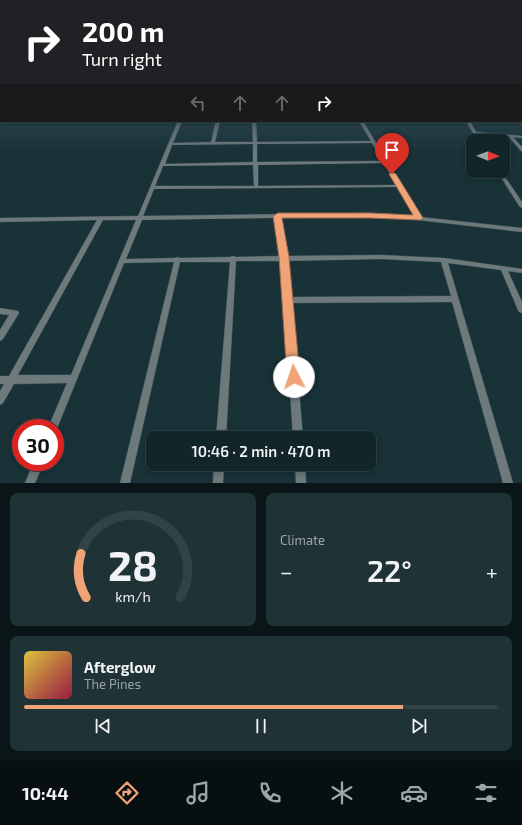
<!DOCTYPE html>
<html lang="en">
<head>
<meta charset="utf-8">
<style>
  :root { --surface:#122629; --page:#1f3235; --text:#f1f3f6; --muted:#9ca5a8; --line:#314346; --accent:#efa377 }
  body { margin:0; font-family:"Exo 2",sans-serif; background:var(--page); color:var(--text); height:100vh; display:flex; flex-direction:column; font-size:15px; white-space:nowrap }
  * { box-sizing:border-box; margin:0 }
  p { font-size:13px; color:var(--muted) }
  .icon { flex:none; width:22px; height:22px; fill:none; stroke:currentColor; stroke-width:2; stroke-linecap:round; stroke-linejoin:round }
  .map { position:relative; height:483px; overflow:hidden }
  .panel { display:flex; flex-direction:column; gap:10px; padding:10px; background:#0a1517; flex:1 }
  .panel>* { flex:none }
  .hud { position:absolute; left:0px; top:0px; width:522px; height:122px; box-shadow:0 2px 6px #0003,0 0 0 1px var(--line); background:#202124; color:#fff; overflow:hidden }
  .needle { width:26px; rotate:91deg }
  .controls { position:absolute; left:466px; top:134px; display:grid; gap:8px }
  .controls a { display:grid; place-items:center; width:44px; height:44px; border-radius:8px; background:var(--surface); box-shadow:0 2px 6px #0003,0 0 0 1px var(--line); font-size:20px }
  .speed { position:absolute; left:12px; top:419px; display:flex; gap:8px; font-size:20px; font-weight:700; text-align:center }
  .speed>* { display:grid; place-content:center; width:52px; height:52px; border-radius:50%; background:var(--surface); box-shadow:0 2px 6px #0003,0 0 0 1px var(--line); line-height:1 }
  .speed .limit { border:6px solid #d22; background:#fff; color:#111 }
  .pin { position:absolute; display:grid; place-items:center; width:34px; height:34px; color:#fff; margin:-41px -17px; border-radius:50% 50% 50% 0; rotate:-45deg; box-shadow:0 0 4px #0007 }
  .pin .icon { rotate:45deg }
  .me { position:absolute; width:44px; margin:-22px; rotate:356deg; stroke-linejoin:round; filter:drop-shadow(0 0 3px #0008) }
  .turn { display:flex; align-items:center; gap:14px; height:84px; padding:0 16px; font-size:18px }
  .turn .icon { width:52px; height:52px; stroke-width:2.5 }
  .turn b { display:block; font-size:28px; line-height:34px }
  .lanes { display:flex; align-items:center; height:38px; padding:0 16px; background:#0003; justify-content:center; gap:20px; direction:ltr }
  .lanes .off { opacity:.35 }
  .big { font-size:30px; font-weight:600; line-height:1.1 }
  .panel .card { flex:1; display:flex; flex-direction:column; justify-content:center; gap:6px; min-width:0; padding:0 14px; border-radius:8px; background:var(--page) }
  .panel .dial { align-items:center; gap:0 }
  .dial svg { height:104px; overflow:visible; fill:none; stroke:var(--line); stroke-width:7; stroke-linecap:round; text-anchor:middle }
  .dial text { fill:var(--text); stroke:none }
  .song { display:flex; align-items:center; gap:12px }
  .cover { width:48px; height:48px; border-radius:6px; background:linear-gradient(135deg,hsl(50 70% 55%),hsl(340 70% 35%)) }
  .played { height:4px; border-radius:2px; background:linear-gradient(90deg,var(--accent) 80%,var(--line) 80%) }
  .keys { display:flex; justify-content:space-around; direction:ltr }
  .heat { display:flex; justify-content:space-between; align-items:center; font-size:22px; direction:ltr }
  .panel .tiles { flex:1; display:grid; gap:10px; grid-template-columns:1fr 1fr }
  .card:last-child { grid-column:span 2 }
  .trip { position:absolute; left:146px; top:431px; width:230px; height:40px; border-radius:8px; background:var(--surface); box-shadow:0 2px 6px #0003,0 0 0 1px var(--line); font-weight:600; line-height:40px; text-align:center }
  .tab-bar { display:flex; height:64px; justify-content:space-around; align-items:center; background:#070f10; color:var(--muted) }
  .tab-bar .icon { width:28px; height:28px }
  .tab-bar .on { color:var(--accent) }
  .tab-bar b { font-size:18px; color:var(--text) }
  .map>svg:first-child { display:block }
</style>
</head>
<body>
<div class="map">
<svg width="522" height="483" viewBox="0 0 522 483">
  <rect width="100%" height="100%" fill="#183237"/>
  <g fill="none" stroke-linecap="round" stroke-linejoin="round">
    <!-- minor casing -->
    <g stroke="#385055" stroke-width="1">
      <path id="minor" d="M521,86H522V88H521Z
        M521,97H522V99H521Z
        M0,101H1V103H0Z
        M0,110H1V113H0Z
        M178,121H182L173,143L211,142L216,121H220L215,142H253L252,121H256L257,142L371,141L359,121H363L420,217L522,228V232L418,220L370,217L280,218L285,256L381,255L444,258L522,269V273L508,271L522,302V313L519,312L518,310L501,270L448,263L513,483H503L452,302L292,303L303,438H293L284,300L280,261H236L226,438H216L230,262H180L130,483H120L174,262L124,263L56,431L55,432V428H48L67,383L14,384L3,403L0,405V391L4,384H0V376H9L97,220L0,222V218L138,216ZM372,143L382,161L257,162V144ZM253,144V162L165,164L172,145ZM384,163L396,185L258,186V165ZM253,165L254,186H155L163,166ZM398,187L414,216L370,213L143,216L154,189ZM274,218L279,256L236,257L233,256L230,257L180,258L178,257L175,258L126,259L142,220ZM103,220H136L71,375H18ZM381,259L441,262L451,296L291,297L286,261Z
        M466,121H470L476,132L522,136V138L513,137L522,147V151H521L509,137L478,134L482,141H478Z
        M497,171H501L522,202V208L520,207Z
        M0,308L18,311L19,313L3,339L0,341V330L9,315L0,314Z
        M34,462H44L35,483H25Z
        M214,464H224L223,483H213Z
        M295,464H305L306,483H296Z"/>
    </g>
    <!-- minor -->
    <use href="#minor" fill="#6d797b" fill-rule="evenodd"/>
  </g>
  <!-- sky -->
  <linearGradient id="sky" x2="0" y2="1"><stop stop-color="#0d1c1e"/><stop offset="0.55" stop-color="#374f5e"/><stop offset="1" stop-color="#374f5e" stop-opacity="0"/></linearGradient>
  <rect width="522" height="152" fill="url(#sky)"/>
  <!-- route -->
  <path fill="#efa377" stroke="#9b6a4d" d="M392,172L396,174L423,218L421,220L370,218H282L289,257L300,377L298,381L294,383L289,381L287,377L279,257L273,216L278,213H370L413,215L389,174Z"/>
</svg>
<div class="controls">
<a><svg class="needle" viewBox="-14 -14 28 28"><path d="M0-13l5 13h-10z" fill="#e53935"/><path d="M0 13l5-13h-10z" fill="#9ca5a8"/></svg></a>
</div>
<div class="speed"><div class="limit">30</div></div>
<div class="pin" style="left:392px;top:174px;background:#d93025"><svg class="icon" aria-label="arrive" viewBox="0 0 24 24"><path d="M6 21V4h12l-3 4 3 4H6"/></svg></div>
<svg class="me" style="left:294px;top:377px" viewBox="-20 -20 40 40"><circle r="19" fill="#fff"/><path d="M0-13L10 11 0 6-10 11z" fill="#efa377"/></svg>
<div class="trip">10:46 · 2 min · 470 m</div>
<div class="hud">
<div class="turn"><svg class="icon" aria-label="right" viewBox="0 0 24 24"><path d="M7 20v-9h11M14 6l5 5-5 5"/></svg><div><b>200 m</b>Turn right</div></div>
<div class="lanes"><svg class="icon off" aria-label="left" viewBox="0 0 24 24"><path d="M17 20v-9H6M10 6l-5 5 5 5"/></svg><svg class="icon off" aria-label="ahead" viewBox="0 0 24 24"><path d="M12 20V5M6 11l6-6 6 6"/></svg><svg class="icon off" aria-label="ahead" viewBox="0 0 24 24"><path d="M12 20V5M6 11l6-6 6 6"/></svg><svg class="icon" aria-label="right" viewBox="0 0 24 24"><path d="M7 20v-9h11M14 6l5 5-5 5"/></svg></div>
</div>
</div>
<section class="panel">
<div class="tiles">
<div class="card dial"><svg viewBox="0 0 100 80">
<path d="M14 69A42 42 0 1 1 86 69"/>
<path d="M14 69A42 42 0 0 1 10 35" stroke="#efa377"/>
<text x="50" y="56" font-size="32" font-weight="700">28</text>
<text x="50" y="72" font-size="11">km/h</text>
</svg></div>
<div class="card"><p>Climate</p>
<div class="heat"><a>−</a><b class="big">22°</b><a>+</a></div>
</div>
<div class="card">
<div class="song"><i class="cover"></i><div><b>Afterglow</b><p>The Pines</p></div></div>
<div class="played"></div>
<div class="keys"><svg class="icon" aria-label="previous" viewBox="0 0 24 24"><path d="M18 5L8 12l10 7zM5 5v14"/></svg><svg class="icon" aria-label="pause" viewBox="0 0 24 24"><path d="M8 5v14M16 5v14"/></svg><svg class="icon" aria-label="next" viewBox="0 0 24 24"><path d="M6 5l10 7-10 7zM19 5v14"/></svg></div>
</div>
</div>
</section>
<nav class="tab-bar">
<b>10:44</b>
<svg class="icon on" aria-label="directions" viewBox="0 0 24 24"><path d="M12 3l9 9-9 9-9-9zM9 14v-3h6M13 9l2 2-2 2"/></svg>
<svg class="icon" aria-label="music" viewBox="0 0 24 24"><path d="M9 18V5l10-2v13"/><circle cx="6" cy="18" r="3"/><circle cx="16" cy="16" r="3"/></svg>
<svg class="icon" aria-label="phone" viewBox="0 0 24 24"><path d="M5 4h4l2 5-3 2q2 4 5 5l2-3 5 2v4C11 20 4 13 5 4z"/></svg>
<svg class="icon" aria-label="climate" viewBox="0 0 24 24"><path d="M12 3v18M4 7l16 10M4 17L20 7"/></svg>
<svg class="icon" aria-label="car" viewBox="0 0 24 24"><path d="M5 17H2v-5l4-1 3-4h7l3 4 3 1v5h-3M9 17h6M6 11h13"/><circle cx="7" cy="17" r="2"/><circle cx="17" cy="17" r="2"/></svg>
<svg class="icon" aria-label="filters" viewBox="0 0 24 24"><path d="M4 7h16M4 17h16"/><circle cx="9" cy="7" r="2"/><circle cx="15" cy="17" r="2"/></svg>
</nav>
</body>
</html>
